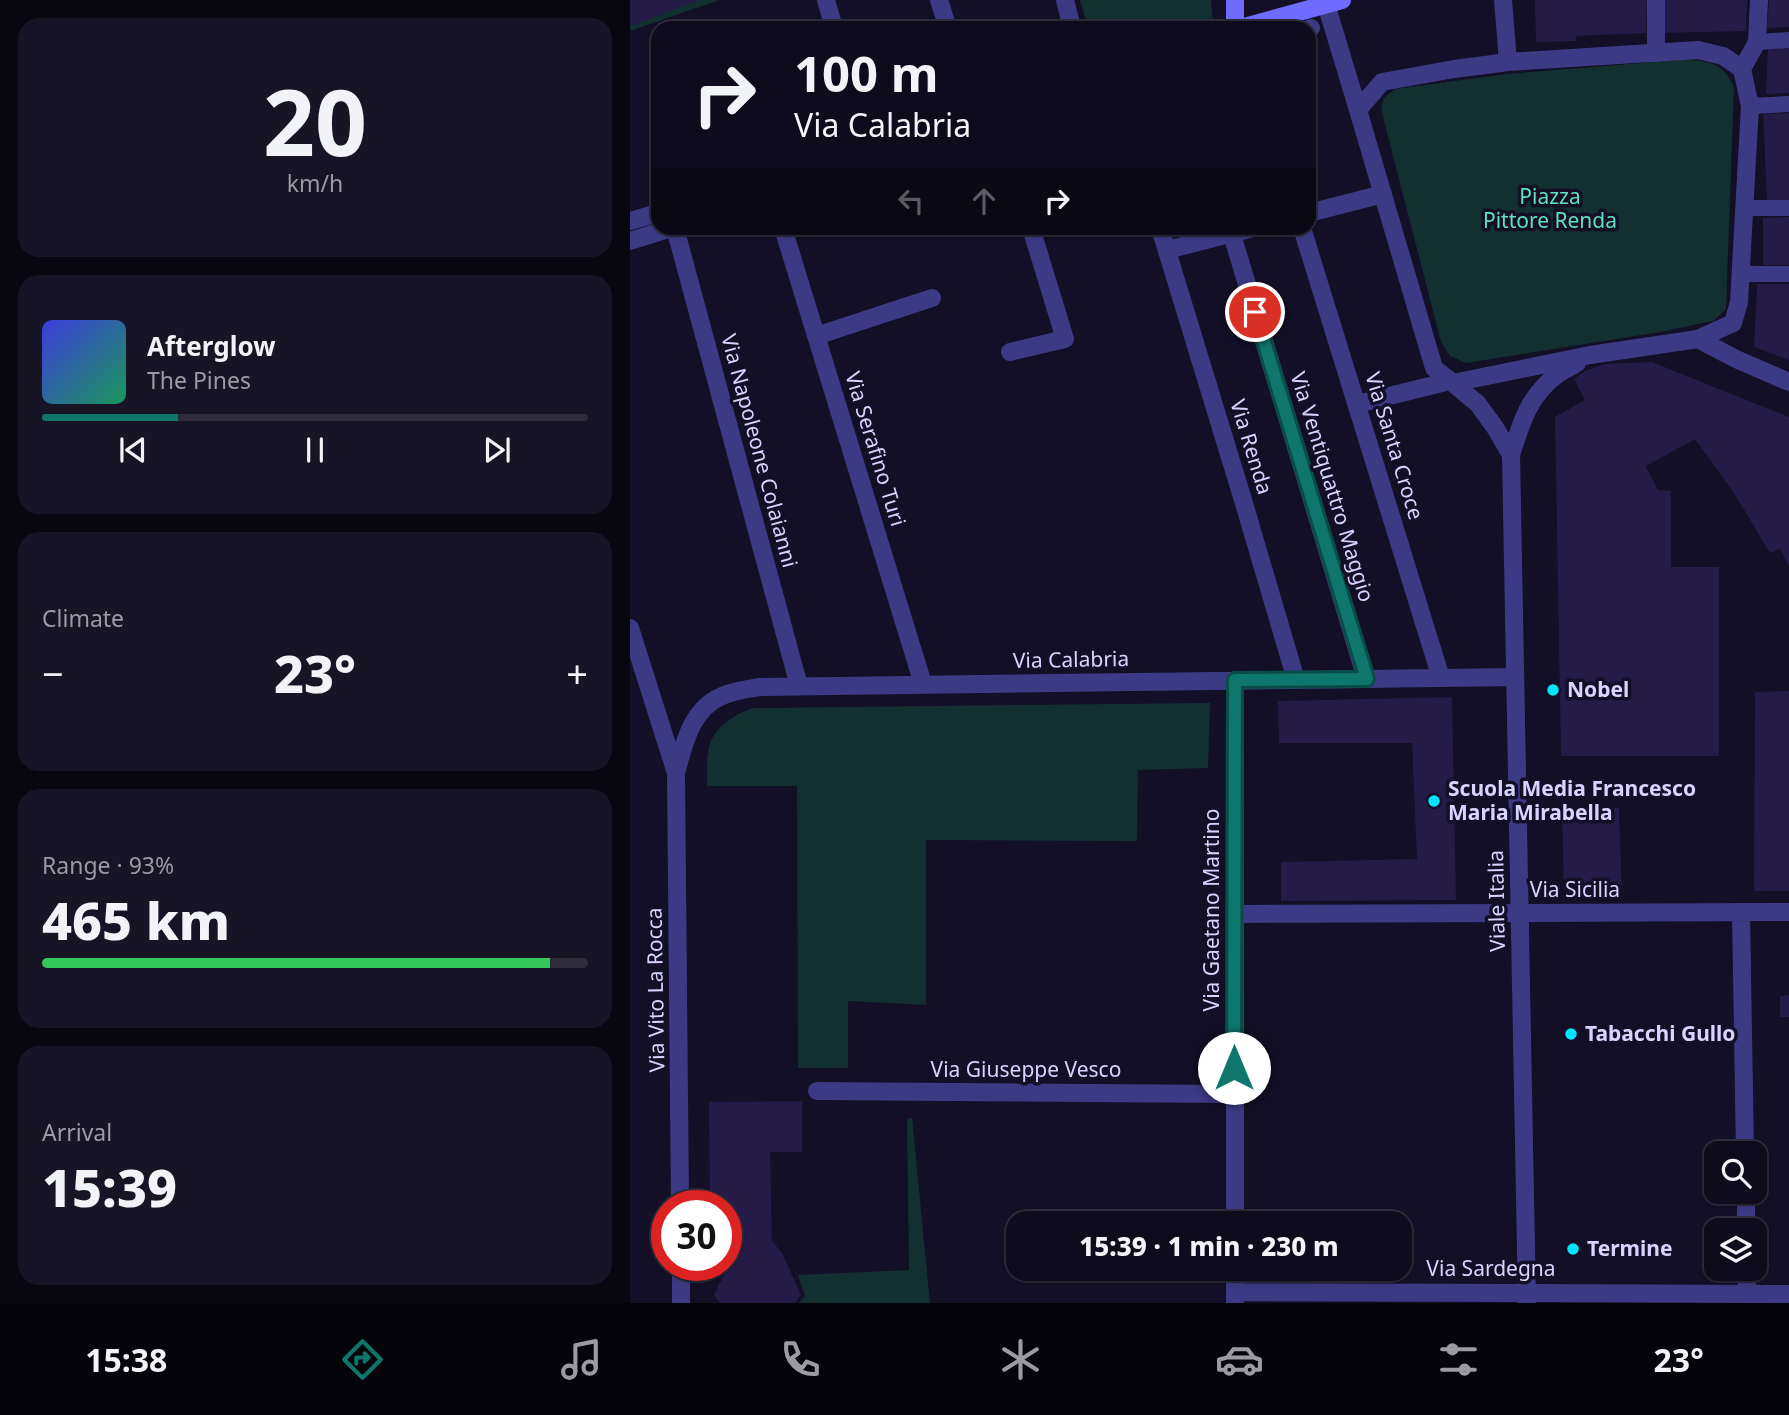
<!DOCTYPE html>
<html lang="en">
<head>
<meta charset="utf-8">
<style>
  :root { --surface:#0e0b1c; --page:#171425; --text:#f1f3f6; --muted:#9b9ba3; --line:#2e2b3b; --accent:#0f766e }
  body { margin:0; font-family:"Noto Sans",sans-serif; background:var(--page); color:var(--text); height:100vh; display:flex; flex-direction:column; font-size:26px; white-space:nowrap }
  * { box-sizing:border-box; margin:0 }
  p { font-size:23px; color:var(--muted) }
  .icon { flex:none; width:38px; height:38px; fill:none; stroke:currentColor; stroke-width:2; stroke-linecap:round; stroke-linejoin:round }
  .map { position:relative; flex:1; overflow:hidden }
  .sheet { display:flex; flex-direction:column; gap:18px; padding:18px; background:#08060f; width:630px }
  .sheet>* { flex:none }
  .hud { position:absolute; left:21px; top:21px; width:665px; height:214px; border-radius:21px; box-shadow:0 2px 5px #0004,0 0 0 2px var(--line); background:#0e0b1c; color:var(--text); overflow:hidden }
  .buttons { position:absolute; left:1074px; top:1141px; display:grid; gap:14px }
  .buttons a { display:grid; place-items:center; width:63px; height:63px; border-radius:14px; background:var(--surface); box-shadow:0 2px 5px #0004,0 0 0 2px var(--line); font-size:35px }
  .speed { position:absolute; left:21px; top:1190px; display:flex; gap:14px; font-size:35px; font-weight:700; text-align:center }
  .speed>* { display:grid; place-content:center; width:91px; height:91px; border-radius:50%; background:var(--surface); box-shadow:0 2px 5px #0004,0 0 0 2px var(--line); line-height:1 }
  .speed .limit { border:10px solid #d22; background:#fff; color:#111 }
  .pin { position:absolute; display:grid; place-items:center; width:60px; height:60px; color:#fff; margin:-30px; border:4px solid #fff; border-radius:50%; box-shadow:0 2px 7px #0007 }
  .me { position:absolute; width:77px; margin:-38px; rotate:0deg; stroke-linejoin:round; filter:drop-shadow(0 0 5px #0008) }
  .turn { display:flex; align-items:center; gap:24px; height:147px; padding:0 28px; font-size:32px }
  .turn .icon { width:91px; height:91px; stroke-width:2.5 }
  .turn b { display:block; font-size:49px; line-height:60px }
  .lanes { display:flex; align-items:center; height:66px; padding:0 28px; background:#0003; justify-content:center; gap:35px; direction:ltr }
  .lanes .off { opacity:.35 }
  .big { font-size:52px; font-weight:800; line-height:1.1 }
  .sheet .tile { flex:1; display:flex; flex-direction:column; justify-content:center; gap:10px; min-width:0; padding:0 24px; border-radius:21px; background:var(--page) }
  .sheet .dial { align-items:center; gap:0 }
  .dial b { font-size:91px; line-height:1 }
  .song { display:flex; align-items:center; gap:21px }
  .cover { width:84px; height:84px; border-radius:10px; background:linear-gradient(135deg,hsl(240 70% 55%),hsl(150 70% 35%)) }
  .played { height:7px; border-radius:4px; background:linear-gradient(90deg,var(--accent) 25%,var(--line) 25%) }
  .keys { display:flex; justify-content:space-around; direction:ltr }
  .heat { display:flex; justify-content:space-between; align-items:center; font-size:38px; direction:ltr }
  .charge { height:10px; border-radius:5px; background:linear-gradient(90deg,#34c759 93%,var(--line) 0) }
  .trip { position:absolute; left:376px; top:1211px; width:406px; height:70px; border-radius:21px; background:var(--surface); box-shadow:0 2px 5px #0004,0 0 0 2px var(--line); font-weight:800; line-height:70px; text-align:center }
  .tab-bar { display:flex; height:112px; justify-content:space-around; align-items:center; background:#06040b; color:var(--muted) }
  .tab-bar .icon { width:49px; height:49px }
  .tab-bar .selected { color:var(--accent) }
  .tab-bar b { font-size:32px; color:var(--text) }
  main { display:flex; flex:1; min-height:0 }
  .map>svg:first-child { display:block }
</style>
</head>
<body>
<main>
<section class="sheet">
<div class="tile dial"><b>20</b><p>km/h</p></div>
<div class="tile">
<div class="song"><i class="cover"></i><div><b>Afterglow</b><p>The Pines</p></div></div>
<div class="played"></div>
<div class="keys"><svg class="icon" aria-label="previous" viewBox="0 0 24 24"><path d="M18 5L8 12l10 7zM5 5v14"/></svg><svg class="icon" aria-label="pause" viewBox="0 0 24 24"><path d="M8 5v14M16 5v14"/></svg><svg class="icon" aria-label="next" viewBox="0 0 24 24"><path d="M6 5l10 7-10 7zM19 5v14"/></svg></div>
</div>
<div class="tile"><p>Climate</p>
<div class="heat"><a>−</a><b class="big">23°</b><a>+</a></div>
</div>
<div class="tile"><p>Range · 93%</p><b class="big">465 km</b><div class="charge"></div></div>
<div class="tile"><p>Arrival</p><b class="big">15:39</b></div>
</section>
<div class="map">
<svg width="1159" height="1303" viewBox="0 0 1159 1303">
  <rect width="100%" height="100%" fill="#130f26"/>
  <!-- green -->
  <path fill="#12302f" d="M0,0H89L0,31Z
    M450,0H581L583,22L565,28H458Z
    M1061,59C1085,64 1093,64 1104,87L1096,309L1083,321L1030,332L836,363L820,356L811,342L751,109L754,98L765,89L877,74Z
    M580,703L578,768L508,770L507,841L296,840V1005L218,1001V1068H168L167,786H77C77,774 76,759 79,747C85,726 104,715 123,708Z
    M282,1118L300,1303H169L175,1296L168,1275L279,1270L277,1119Z"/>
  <!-- building -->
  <path fill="#241b47" d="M0,0H70L0,26Z
    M905,0H1017L1016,33L946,36V41L906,42Z
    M1031,0H1117L1116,31L1031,33Z
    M1139,0H1159V27L1137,28Z
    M1159,46V93L1136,94L1138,47Z
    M1159,113V201L1137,202L1133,114Z
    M1159,217V265H1133V218Z
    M1127,284H1159V360L1124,347Z
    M1022,362L1159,417V566L1150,549L1140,553L1104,493L1065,439L1016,466L1028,490L1041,491V567H1089V756H931L925,417L955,400L944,379L955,371L975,364Z
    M1159,691V891H1124L1125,692Z
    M822,697L826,900L651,901V862L787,859L782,743H649L648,701Z
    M989,808L992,894L934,896L932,809Z
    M1159,995V1017H1150V996Z
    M172,1101V1152H140L142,1241L152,1253L171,1295L165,1303H90L84,1295L106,1250L96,1248V1206H80L79,1102Z"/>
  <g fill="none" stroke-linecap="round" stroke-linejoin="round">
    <!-- service -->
    <path stroke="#3d3a85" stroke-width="16" d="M1127,42L1159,40
      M1120,106L1159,104
      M1114,208H1159
      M1111,274H1159"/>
    <!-- pedestrian -->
    <path stroke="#3d3a85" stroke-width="18" d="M679,29L681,28
      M0,241L42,228"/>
    <!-- minor -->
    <path stroke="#3d3a85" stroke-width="18" d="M196,0L204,28
      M309,0L318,28
      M435,0L442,28
      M1026,53V0
      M1112,69L1127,42L1129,0
      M679,213L753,194
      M0,221L28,213
      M45,228L169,686
      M153,228L293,684
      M530,228L613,500L666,680
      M600,228L736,679
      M672,228L811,678
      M537,250L623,228
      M186,336L302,298
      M1068,339L1106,359L1159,382
      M380,352L435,339L401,228
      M727,404L820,381
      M0,628L46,773
      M1111,912L1115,1153
      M605,914L1159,912
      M187,1091L604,1094
      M1116,1192V1230
      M50,1206L46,773C54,744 61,709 92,696C103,691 118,689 130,687L885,677
      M605,1223V680
      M51,1265V1303
      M605,1269V1303
      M1117,1269V1303
      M605,1292L1159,1294"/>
    <!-- tertiary -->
    <path stroke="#3d3a85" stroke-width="18" d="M873,0L878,62
      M696,4L728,110L804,368L823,383L960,355L1068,339L1103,323L1109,302L1120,106L1112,69L1093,56L1068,50L878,62L824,69L752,82L728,110
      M823,383L848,404L866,429L881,455
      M897,1303L881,455C891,423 899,395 928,374C933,370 941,367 947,363"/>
    <!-- secondary -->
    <path stroke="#6f6bff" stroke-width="18" d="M605,0V28
      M611,28L712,0"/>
  </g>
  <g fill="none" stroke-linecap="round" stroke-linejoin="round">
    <!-- route casing -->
    <g stroke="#0a4d48" stroke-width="18">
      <path id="route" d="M604,1068L605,680L737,679L625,312"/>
    </g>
    <!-- route -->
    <use href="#route" stroke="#0f766e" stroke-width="12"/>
  </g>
  <!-- markers -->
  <g fill="#00e5ff" stroke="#130f26" stroke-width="2.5">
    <circle cx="923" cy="690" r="7"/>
    <circle cx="804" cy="801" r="7"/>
    <circle cx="941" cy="1034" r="7"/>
    <circle cx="943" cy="1249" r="7"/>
  </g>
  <g text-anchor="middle" stroke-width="7" stroke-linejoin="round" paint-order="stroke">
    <!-- park labels -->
    <g font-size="21" fill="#5fe0c0" stroke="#130f26">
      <text x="920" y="204">Piazza<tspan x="920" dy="24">Pittore Renda</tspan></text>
    </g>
    <!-- street labels -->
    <g font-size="21" fill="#d9d4ff" stroke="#130f26">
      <text transform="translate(764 446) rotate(73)" y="7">Via Santa Croce</text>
      <text transform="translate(621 447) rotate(73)" y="7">Via Renda</text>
      <text transform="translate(245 449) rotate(73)" y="7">Via Serafino Turi</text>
      <text transform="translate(129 451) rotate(75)" y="7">Via Napoleone Colaianni</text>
      <text transform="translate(702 487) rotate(73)" y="7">Via Ventiquattro Maggio</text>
      <text transform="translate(441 660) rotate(-1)" y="7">Via Calabria</text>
      <text x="945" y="897">Via Sicilia</text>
      <text transform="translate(867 901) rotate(-91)" y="7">Viale Italia</text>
      <text transform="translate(582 910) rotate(-90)" y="7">Via Gaetano Martino</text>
      <text transform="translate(26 990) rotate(-91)" y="7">Via Vito La Rocca</text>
      <text x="396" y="1077">Via Giuseppe Vesco</text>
      <text x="861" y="1276">Via Sardegna</text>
    </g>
    <!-- poi labels -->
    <g font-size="21" font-weight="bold" fill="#d9d4ff" stroke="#130f26" text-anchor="start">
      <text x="937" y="697">Nobel</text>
      <text x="818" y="796">Scuola Media Francesco<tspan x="818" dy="24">Maria Mirabella</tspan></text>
      <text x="955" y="1041">Tabacchi Gullo</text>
      <text x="957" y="1256">Termine</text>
    </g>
  </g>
</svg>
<div class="buttons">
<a><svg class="icon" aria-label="search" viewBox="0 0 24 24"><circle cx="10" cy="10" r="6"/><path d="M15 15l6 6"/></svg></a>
<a><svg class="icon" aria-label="layers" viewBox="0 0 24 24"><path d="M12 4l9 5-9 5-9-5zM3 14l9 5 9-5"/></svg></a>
</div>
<div class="speed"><div class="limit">30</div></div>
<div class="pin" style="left:625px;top:312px;background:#d93025"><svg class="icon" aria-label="arrive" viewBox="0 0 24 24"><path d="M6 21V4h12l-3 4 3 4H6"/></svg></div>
<svg class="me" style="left:604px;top:1068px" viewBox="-20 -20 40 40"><circle r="19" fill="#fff"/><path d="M0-13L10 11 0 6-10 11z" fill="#0f766e"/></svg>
<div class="trip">15:39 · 1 min · 230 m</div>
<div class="hud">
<div class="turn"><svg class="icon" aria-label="right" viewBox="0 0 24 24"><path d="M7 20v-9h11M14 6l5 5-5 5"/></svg><div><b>100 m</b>Via Calabria</div></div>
<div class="lanes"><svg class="icon off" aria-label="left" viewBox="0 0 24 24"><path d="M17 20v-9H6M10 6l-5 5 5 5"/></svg><svg class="icon off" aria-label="ahead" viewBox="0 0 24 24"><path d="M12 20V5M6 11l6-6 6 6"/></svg><svg class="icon" aria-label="right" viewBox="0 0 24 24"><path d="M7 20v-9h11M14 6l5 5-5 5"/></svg></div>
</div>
</div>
</main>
<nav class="tab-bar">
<b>15:38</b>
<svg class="icon selected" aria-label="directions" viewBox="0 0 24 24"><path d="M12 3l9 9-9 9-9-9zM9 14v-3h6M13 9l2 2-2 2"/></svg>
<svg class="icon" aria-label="music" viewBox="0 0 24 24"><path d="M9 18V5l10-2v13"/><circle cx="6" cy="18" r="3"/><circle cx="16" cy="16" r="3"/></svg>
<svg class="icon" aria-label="phone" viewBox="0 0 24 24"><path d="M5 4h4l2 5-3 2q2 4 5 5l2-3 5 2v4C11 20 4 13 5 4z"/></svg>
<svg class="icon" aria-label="climate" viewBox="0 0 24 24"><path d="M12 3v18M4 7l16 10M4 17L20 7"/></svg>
<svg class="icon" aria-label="car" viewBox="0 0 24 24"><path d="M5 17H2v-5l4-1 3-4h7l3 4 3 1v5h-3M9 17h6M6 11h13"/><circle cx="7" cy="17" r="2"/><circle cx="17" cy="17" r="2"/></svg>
<svg class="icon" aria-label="filters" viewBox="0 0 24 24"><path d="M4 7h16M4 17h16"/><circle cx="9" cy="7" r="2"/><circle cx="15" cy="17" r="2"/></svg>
<b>23°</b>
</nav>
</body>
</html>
